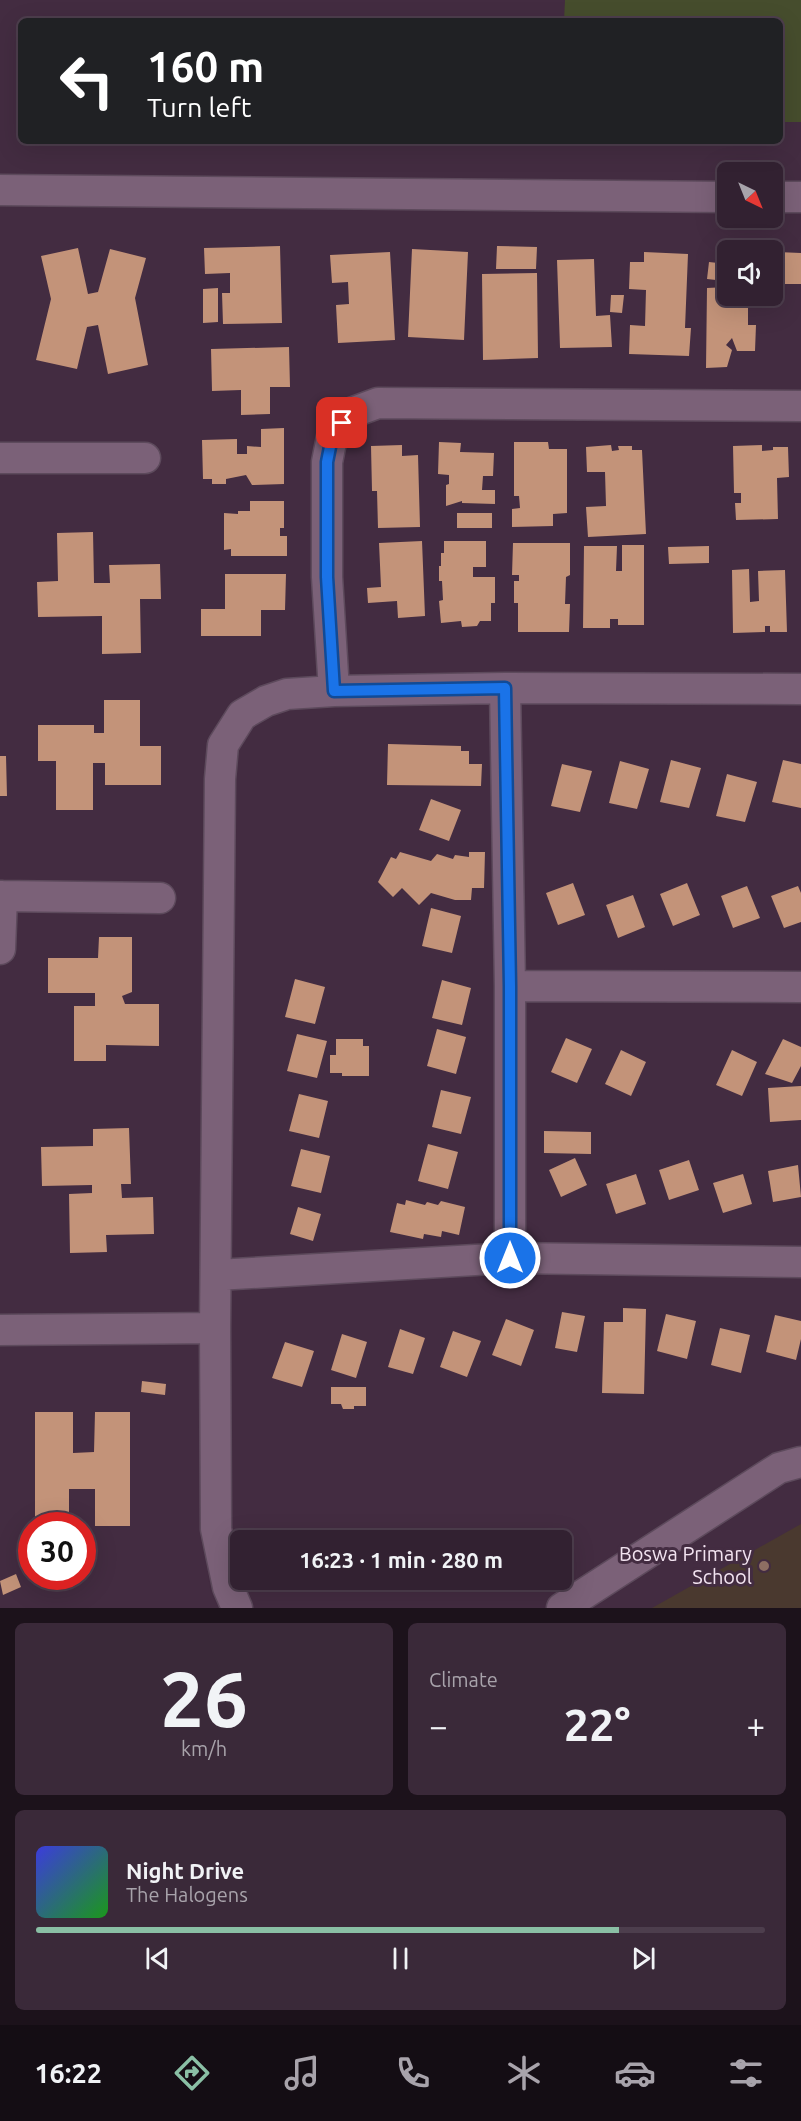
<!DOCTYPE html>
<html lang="en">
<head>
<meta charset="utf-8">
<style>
  :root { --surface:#322131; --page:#3a2939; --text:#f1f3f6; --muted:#a8a3ab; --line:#4d3e4d; --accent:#8abfa5 }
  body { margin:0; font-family:Ubuntu,sans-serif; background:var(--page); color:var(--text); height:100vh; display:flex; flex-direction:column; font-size:22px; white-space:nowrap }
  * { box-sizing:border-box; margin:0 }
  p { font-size:20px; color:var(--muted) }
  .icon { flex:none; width:33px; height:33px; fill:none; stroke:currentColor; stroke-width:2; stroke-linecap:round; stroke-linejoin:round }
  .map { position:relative; height:1608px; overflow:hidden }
  .sheet { display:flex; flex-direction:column; gap:15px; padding:15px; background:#1c121b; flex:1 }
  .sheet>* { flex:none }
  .banner { position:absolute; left:18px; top:18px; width:765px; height:126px; border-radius:9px; box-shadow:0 6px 24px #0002,0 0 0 2px var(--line); background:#202124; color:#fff; overflow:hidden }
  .needle { width:39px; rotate:137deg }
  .controls { position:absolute; left:717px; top:162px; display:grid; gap:12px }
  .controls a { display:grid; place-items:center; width:66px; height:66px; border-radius:9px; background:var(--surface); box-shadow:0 6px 24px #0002,0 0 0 2px var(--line); font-size:30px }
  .speed { position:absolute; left:18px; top:1512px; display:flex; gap:12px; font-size:30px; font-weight:700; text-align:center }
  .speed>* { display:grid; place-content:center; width:78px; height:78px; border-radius:50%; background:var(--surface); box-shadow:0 6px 24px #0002,0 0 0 2px var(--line); line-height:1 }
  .speed .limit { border:9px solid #d22; background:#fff; color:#111 }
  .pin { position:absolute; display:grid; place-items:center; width:51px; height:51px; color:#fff; margin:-26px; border-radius:12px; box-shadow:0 3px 9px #0006 }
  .me { position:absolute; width:66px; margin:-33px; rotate:0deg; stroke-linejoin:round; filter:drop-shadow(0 0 4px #0008) }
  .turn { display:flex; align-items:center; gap:21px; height:126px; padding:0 30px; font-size:27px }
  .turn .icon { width:78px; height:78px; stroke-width:2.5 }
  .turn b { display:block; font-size:42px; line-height:51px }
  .big { font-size:45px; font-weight:700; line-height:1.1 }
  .sheet .widget { flex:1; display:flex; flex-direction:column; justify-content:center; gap:9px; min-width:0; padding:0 21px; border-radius:9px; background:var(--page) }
  .sheet .dial { align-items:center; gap:0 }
  .dial b { font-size:78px; line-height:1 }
  .song { display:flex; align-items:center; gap:18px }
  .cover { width:72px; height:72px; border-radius:9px; background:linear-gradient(135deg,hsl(240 70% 55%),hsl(120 70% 35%)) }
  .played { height:6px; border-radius:3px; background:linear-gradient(90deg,var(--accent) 80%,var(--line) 80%) }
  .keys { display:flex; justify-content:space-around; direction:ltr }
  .heat { display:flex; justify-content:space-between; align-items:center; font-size:33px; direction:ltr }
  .sheet .tiles { flex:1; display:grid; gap:15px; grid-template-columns:1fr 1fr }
  .widget:last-child { grid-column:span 2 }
  .trip { position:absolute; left:230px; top:1530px; width:342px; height:60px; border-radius:9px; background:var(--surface); box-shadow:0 6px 24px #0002,0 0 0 2px var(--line); font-weight:700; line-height:60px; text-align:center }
  .dock { display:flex; height:96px; justify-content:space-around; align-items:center; background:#140d14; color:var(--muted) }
  .dock .icon { width:42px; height:42px }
  .dock .selected { color:var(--accent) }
  .dock b { font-size:27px; color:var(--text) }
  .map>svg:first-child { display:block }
</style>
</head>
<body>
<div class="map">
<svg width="801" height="1608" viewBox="0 0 801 1608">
  <rect width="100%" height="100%" fill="#432c41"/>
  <!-- education -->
  <path fill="#4a392f" d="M801,1524V1608H652Z"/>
  <!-- green -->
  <path fill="#464d2d" d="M565,0H801V122H780V21H564Z"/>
  <!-- building -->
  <path fill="#c39379" d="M280,246L282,323L223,324L222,293H230V273L205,274L204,248Z
    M497,246L537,247L536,269H496Z
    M78,248L88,294L98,292L110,249L146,258L135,298L148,365L108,374L98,325L87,327L77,369L36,360L51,299L41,256Z
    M412,249L468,252L464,340L408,337Z
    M390,252L395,340L338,343L336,305L349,304L348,282L332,283L330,255Z
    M644,252L688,254L685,328H691L689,356L629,354L630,325L645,326L646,290L629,289L630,262H644Z
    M777,252L801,253V284H777Z
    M594,259L596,316L610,315L612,347L560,348L557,260Z
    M709,262L727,264L725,281L707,279Z
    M537,273L538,358L483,360L482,274Z
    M727,287L728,300H737V296H748V325H756L755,351H737L732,338L726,345L732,350L727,367L706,368L707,288Z
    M218,288V322L203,323V289Z
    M611,295H624L622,313L610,312Z
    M289,347L290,387H270V414L241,415V390L212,391L211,349Z
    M284,428V484L252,485L246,475L226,479V484H212V479H203L202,440L237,439V454H247V446L261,447V429Z
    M439,442L461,443L460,452L494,453L493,476H483L482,490H495V504L462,503V501L446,506V485L449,484V475L438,474Z
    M514,442H548L549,449H567V513L553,514V526L512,527V509L520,508L519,496H514Z
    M402,445V456L418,455L420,527L378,528L377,491H372L371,446Z
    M611,445L612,451L619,450L618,446H632V450H642L646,534L588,537L586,507L606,506L605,472H587L586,447Z
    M762,445V451L773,450V447H788L789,477L777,478L778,519L736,520L735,503H741V493H734L733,446Z
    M250,501H284V528H280V536H287V556H231V549L224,550V513L238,514V511H250Z
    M457,513H492V528H457Z
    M93,532L94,583H110L109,565L160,564L161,599H140L141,653L102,654V616L38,617L37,582L58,581L57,533Z
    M422,541L425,616L398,618L397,601L368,603L367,588L381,587L379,543Z
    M444,541H486V567H473V577H495V603H491V621H480L477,626L462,627L461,621L441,623L439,601L443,600L442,581H439V566H441V553H444Z
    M513,543H570V575L566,577L565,604H570L569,632H518V603H514V581H519V575H512Z
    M622,545H644V625H618V619H610V628H583L584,546H617L616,571H622Z
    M709,546V563L669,564L668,547Z
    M749,569L750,602L759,601L758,571L785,570L787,632H770V626H765V632L733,633L732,570Z
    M225,574H286L285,610H261V636H201V609H225Z
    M104,700H140V746H161V785H105V763H93V810H56V761H38V725H94V733H104Z
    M388,744L461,746V751H469V764H482L481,786L387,785Z
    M0,756H6L7,796H0Z
    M671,760L701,768L689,808L660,802Z
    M783,760L801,764V808L772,802Z
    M620,761L649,769L637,809L609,803Z
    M562,764L592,771L580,812L551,806Z
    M727,774L757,782L745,822L716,816Z
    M431,799L461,810L449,841L419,830Z
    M400,852L431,861L437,854L453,859L455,855L469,857V852H485L484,888H472L471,900H455L431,893L419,905L402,888L393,897L378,882L391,857L396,859Z
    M573,883L585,915L558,925L546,893Z
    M687,883L700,915L673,926L660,894Z
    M747,886L760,918L733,928L721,896Z
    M798,886L801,893V922L784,928L771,896Z
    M633,895L645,927L618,938L606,905Z
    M431,908L461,916L452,953L422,946Z
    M99,937H132V992L122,996L125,1004H159V1046L106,1045V1061H74V1006H95V993H48V958H98Z
    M295,979L325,987L315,1024L285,1017Z
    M442,980L471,988L462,1025L432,1018Z
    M437,1029L466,1037L456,1074L427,1066Z
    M297,1034L327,1041L317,1078L287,1071Z
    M566,1038L592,1049L577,1083L551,1072Z
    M336,1039H363V1046H369V1076H342V1073H330V1055H336Z
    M783,1039L801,1047V1066L792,1083L765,1074Z
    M621,1050L646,1062L631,1096L605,1084Z
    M732,1050L757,1062L742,1096L716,1085Z
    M801,1086V1120L770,1122L768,1088Z
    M441,1090L471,1097L461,1134L432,1127Z
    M299,1094L328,1101L319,1138L289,1131Z
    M129,1128L131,1184H121L122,1198L153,1197L154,1234L106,1235L107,1252L70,1253L69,1194L92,1193V1185L42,1186L41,1147L93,1146V1129Z
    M544,1131L591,1132V1154L544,1153Z
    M428,1144L458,1152L448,1189L418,1181Z
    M301,1149L330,1156L321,1193L291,1186Z
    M575,1158L587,1185L561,1197L549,1170Z
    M689,1160L699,1190L669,1200L659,1170Z
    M798,1165L801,1197L773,1202L768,1171Z
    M636,1174L646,1204L616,1214L606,1184Z
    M743,1174L752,1204L723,1213L713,1183Z
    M406,1200L425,1205L427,1202L438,1205L441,1201L465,1207L459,1235L442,1231L441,1237L424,1234L423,1239L390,1232L397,1203L405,1205Z
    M298,1207L321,1214L313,1241L290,1234Z
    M623,1308L646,1309L644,1394L602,1393L604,1322H623Z
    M562,1312L585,1316L577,1352L555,1348Z
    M666,1314L696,1321L687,1359L657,1351Z
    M775,1315L801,1321V1339L796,1360L766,1352Z
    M506,1319L534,1330L521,1366L492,1355Z
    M720,1328L750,1335L741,1373L711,1365Z
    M400,1329L425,1338L413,1374L388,1367Z
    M453,1331L481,1341L467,1377L440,1367Z
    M342,1334L367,1342L356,1378L331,1370Z
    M285,1342L314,1351L302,1387L272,1378Z
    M142,1381L166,1384L165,1395L141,1392Z
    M331,1387H366V1406H354V1409H343L341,1404H331Z
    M35,1412H73V1453L94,1452L95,1412H130V1526H95V1489H69V1526H35Z
    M16,1574L21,1587L3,1595L0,1581Z"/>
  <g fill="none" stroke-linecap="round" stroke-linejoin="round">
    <!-- minor casing -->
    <g stroke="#5d4a5c" stroke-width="33">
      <path id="minor" d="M0,190L728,197
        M772,197H801
        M0,458H145
        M505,688L510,986V1258
        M334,691L327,577V462L333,432L351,413L378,403L801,406
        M0,896L160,898
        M0,949L2,896
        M510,986L801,987
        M217,1275L510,1258L801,1262
        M0,1330L215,1328
        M237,1608L228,1587L216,1529L215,1328L220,779L223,745L242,715L266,701L287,694L334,691L505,688L801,689
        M562,1608L779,1468L801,1462"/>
    </g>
    <!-- minor -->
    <use href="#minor" stroke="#7b6178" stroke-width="30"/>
  </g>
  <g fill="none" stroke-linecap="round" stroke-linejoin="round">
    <!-- route casing -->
    <g stroke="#114b97" stroke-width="15">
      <path id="route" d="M342,423L333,432L327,462V577L334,691L505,688L510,986V1258"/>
    </g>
    <!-- route -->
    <use href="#route" stroke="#1a73e8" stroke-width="10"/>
  </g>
  <!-- markers -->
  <circle fill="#8d6e63" stroke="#432c41" stroke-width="2" cx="764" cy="1566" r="6"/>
  <g text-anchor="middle" stroke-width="6" stroke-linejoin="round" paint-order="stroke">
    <!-- poi labels -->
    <g font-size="20" fill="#f2e3f0" stroke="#432c41" text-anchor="end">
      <text x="752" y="1561">Boswa Primary<tspan x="752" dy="23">School</tspan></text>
    </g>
  </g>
</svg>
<div class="controls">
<a><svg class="needle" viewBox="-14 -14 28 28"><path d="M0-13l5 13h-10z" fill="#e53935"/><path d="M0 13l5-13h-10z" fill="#a8a3ab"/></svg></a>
<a><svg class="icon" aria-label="sound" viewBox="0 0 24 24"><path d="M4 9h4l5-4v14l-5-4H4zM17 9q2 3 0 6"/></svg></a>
</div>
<div class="speed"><div class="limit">30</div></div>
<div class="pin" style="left:342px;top:423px;background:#d93025"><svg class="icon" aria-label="arrive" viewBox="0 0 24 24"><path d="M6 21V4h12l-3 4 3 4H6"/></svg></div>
<svg class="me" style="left:510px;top:1258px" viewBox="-20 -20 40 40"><circle r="17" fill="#1a73e8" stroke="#fff" stroke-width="3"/><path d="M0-11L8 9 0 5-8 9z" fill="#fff"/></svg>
<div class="trip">16:23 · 1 min · 280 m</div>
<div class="banner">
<div class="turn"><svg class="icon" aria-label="left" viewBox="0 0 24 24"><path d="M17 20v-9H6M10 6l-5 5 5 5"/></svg><div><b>160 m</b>Turn left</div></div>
</div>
</div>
<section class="sheet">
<div class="tiles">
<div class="widget dial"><b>26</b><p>km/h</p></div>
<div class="widget"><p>Climate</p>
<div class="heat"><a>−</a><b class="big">22°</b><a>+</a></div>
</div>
<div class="widget">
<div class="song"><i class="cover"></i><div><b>Night Drive</b><p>The Halogens</p></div></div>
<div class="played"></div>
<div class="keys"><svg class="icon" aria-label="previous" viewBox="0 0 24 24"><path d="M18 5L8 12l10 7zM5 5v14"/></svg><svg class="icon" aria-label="pause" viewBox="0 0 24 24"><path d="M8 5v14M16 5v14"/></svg><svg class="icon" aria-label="next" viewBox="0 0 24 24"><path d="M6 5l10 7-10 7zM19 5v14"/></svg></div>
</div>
</div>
</section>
<nav class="dock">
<b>16:22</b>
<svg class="icon selected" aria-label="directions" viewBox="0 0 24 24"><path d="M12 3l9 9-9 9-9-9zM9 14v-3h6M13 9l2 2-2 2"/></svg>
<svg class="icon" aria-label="music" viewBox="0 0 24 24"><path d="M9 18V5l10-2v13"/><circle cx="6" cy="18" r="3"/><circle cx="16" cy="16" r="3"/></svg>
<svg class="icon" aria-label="phone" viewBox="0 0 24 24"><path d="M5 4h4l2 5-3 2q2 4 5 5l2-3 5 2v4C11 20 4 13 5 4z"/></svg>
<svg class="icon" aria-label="climate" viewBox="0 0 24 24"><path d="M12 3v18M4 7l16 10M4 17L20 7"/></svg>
<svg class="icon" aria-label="car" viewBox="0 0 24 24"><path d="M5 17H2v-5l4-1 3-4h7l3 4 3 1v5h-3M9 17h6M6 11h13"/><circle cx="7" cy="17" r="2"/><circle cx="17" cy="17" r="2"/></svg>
<svg class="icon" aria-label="filters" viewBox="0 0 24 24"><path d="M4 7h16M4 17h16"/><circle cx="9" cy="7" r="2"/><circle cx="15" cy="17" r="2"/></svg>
</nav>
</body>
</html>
